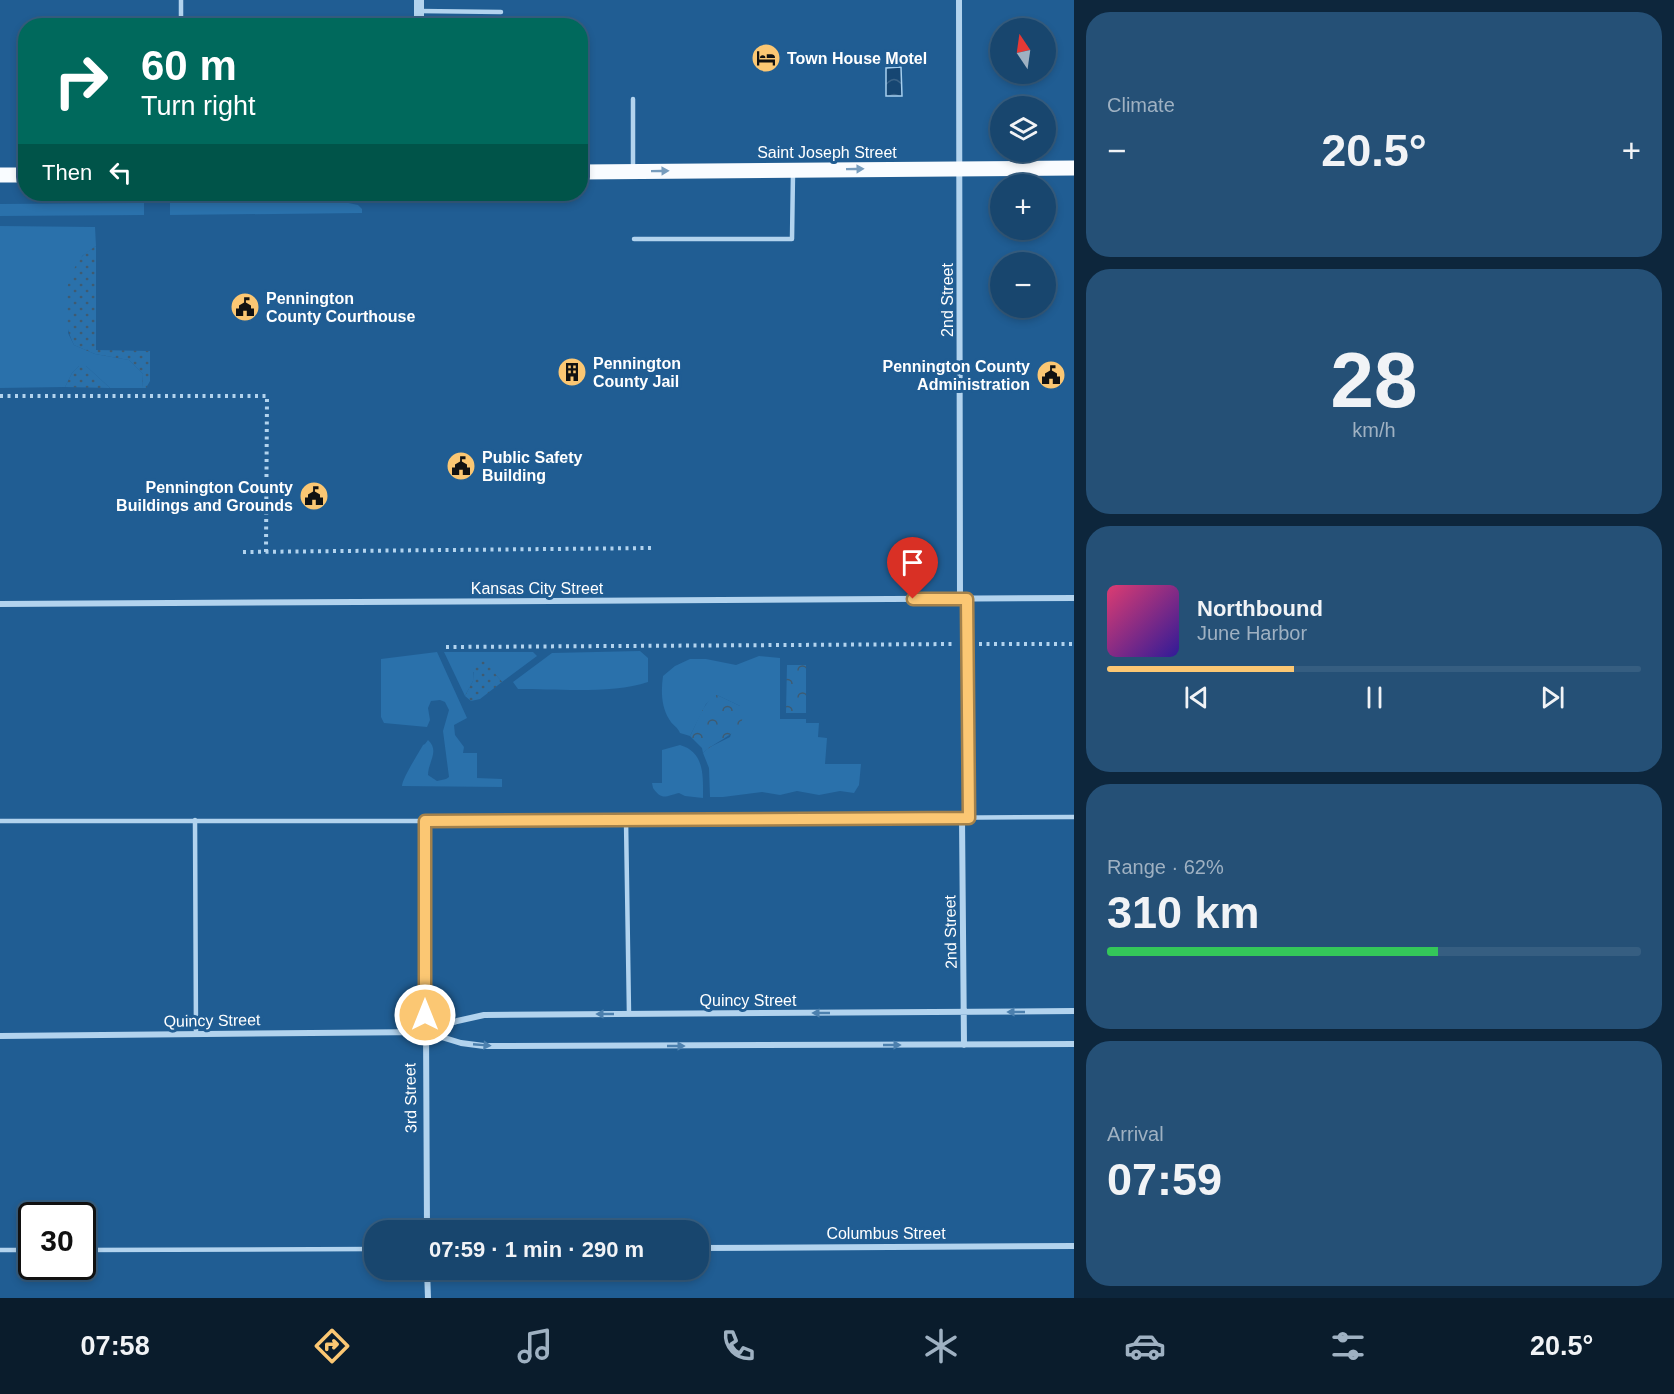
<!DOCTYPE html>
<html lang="en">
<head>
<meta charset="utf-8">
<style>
  :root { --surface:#18466e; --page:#255076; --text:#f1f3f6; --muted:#9fb1c2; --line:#365e81; --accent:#fbc773 }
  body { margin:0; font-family:Arial,sans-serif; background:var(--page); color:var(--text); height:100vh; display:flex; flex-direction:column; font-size:22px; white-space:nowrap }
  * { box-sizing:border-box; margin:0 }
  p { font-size:20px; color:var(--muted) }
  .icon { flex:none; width:33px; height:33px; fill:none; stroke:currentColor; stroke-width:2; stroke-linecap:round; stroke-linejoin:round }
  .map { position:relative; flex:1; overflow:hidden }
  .side { display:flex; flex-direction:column; gap:12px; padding:12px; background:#0d263c; width:600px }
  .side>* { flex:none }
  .banner { position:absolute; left:18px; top:18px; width:570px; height:183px; border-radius:24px; box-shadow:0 3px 9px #0003,0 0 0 2px var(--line); background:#00695c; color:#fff; overflow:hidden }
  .needle { width:39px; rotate:347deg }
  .controls { position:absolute; left:990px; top:18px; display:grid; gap:12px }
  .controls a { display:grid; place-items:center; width:66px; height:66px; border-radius:50%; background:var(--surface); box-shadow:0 3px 9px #0003,0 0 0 2px var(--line); font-size:30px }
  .speed { position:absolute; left:18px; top:1202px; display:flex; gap:12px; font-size:30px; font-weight:700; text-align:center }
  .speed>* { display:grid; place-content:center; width:78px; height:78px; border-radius:50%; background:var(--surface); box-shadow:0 3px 9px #0003,0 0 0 2px var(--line); line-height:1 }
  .speed .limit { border:3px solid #111; border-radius:9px; background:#fff; color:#111 }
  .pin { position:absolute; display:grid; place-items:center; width:51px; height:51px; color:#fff; margin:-62px -26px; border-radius:50% 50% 50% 0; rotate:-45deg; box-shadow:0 0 6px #0007 }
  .pin .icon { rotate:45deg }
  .me { position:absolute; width:66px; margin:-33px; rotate:0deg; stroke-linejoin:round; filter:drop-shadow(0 0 4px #0008) }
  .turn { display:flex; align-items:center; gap:21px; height:126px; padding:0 24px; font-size:27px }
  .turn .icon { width:78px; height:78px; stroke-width:2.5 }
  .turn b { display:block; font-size:42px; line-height:51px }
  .then { display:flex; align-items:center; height:57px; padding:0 24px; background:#0003; gap:12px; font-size:22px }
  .big { font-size:45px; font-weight:700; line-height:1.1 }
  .side .tile { flex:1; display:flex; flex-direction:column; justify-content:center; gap:9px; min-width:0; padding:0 21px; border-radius:24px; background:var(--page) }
  .side .dial { align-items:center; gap:0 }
  .dial b { font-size:78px; line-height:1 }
  .song { display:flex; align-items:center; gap:18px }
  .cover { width:72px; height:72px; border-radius:9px; background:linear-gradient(135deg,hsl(340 70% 55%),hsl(250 70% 35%)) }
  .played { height:6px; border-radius:3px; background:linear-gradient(90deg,var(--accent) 35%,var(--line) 35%) }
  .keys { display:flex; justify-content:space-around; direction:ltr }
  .heat { display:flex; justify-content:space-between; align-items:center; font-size:33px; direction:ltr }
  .charge { height:9px; border-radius:4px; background:linear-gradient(90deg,#34c759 62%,var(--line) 0) }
  .trip { position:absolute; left:364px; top:1220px; width:345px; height:60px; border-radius:24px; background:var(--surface); box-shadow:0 3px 9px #0003,0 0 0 2px var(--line); font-weight:700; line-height:60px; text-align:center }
  .tab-bar { display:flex; height:96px; justify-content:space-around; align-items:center; background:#0a1c2c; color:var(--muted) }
  .tab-bar .icon { width:42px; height:42px }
  .tab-bar .selected { color:var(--accent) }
  .tab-bar b { font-size:27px; color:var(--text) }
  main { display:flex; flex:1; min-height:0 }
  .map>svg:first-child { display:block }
</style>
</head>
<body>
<main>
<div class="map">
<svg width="1074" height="1298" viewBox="0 0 1074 1298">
  <defs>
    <pattern id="park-crowns" width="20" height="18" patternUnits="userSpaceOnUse" patternTransform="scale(1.5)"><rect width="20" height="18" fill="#2a71ab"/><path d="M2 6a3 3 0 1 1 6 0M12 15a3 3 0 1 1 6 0" fill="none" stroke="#3e5b72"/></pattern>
    <pattern id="garden-dots" width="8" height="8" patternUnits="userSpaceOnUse" patternTransform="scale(1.5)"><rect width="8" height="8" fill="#2a71ab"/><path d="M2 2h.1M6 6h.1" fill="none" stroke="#3e5b72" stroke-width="1.8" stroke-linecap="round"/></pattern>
    <pattern id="water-waves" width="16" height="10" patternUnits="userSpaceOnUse" patternTransform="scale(1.5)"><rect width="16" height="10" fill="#164672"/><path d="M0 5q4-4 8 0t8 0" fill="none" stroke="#396287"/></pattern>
  </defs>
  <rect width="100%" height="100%" fill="#205d93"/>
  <!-- grass -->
  <path fill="#2a71ab" d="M170,202H344L358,205L362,209V213L170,215Z
    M144,203V215L0,216V204Z
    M0,226L95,227L96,246L82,256L68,333L74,345L95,354L129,360L143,374L142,388H110L86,366H79L72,373L65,387L0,388Z
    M640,651L648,658V682C613,694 557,689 518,689L513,682L552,653Z
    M437,652L467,718L454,725L455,735L464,747L463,753H477V778L502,779V787L402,786C402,779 418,754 423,745L425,744L428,740C440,751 428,762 428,775L437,781L446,779L449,777L443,731L449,710L445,702L440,700L431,701L428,708L430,720L427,727L384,723L381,717V659Z
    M444,652H533L537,656L502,682L496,675L473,672V681L465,696Z
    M759,656L780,658V719H806V723H819L818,737L827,738L825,764H861L859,785L854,793L840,791L819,795L797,791L780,795L762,792L723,797H710L709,768L703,753L708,748L730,737L740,706L717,695L706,704L690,736L680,733C678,727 672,725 669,719C661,706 661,690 663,676L675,666L690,659H706L736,665Z
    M680,745C705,752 703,777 703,798L685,796L679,793C666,796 662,801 653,788L652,783H662V750Z"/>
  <!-- park -->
  <path fill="url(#park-crowns)" d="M787,665H806V713H786Z
    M717,695L740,706C753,731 715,740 703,753L702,748L690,736C697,724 703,701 717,695Z"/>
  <!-- garden -->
  <path fill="url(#garden-dots)" d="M96,246V350L150,351V381L146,388H142L143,374L129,360L95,354L74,345C61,318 62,282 81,258C84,253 91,250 96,246Z
    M79,366H86L110,388L65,387L72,373Z
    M481,659H486L493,664L496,675L502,682L480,699L471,701L465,696L473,681L474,664Z"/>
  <!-- water -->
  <path fill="url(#water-waves)" stroke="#a6cfef" stroke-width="1.5" d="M901,67L902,96H886V68Z"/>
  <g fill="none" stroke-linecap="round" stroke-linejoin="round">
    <!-- path -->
    <path stroke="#b2d3ee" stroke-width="4" stroke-dasharray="3 4.5" stroke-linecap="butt" d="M0,396H267L266,552
      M243,552L653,548
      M979,644H1074
      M446,647L956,644"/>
    <!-- service -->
    <path stroke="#b2d3ee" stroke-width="4.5" d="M419,11L501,12
      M181,26V0
      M633,169V99
      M634,239H792L793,173
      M967,599L969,818
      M195,820L196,1034
      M626,820L629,1014
      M0,821H425L1074,817
      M0,1250H32
      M82,1250L375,1249"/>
    <!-- minor -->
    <path stroke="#b2d3ee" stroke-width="6" d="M959,0L960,599
      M0,604L1074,598
      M962,818L964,1045
      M425,821L427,1230
      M426,1032L457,1021L484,1015L1074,1011
      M0,1036L425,1032L461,1043L484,1046L1074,1044
      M699,1248L1074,1246
      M427,1269L428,1298"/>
    <!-- tertiary -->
    <path stroke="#b2d3ee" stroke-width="10" d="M419,0V26"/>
    <!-- primary -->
    <path stroke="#f9fcff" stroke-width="15" d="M580,172L1074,168
      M0,175H26"/>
  </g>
  <!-- one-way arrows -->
  <defs><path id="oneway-solid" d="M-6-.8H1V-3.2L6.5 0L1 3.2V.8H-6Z" transform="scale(1.5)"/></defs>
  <g fill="#779dbe">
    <use href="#oneway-solid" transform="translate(855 169) rotate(-1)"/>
    <use href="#oneway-solid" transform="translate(660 171) rotate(-1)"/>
  </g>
  <g fill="#4c80ae">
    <use href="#oneway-solid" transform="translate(1016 1012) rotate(180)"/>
    <use href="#oneway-solid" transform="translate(821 1013) rotate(180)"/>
    <use href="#oneway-solid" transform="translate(605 1014) rotate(180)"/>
    <use href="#oneway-solid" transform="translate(482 1045) rotate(5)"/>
    <use href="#oneway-solid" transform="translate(892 1045)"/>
    <use href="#oneway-solid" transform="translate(676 1046)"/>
  </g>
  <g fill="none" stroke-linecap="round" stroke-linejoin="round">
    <!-- route casing -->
    <g stroke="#a3814b" stroke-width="15">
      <path id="route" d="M425,1015V821L969,818L967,599H913"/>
    </g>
    <!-- route -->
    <use href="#route" stroke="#fbc773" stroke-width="10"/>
  </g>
  <!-- icons -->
  <defs>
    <g id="hotel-disc" transform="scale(1.5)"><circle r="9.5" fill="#fbc773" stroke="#205d93"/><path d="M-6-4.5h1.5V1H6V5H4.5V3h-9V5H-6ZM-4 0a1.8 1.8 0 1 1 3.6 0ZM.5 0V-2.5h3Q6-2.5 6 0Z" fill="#111"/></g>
    <g id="civic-disc" transform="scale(1.5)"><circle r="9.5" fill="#fbc773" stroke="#205d93"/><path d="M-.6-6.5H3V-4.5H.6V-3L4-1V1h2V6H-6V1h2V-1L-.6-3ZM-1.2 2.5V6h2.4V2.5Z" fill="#111"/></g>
    <g id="building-disc" transform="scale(1.5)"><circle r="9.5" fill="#fbc773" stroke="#205d93"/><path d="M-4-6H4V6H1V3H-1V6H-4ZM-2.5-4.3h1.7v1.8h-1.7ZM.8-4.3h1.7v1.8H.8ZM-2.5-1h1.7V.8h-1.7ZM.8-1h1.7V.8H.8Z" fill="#111"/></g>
  </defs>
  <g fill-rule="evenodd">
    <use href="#hotel-disc" x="766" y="58"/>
    <use href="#civic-disc" x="245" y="307"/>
    <use href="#building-disc" x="572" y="372"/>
    <use href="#civic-disc" x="1051" y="375"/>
    <use href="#civic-disc" x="461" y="466"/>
    <use href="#civic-disc" x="314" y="496"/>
  </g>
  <g text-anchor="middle" stroke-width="6" stroke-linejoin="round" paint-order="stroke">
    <!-- poi labels -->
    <g font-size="16" font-weight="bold" fill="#fff" stroke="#205d93" text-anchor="start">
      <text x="787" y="64">Town House Motel</text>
      <text x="266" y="304">Pennington<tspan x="266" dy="18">County Courthouse</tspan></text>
      <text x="593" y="369">Pennington<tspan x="593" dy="18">County Jail</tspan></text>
      <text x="1030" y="372" text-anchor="end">Pennington County<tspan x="1030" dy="18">Administration</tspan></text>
      <text x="482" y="463">Public Safety<tspan x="482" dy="18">Building</tspan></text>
      <text x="293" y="493" text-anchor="end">Pennington County<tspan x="293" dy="18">Buildings and Grounds</tspan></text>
    </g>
    <!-- street labels -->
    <g font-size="16" fill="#fff" stroke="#205d93">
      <text x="827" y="158">Saint Joseph Street</text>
      <text transform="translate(947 300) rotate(-90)" y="6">2nd Street</text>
      <text x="537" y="594">Kansas City Street</text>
      <text transform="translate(950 932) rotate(-91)" y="6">2nd Street</text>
      <text x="748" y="1006">Quincy Street</text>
      <text transform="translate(212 1020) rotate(-1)" y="6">Quincy Street</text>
      <text transform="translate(410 1098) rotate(-91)" y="6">3rd Street</text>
      <text x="886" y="1239">Columbus Street</text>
    </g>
  </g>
</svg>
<div class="controls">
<a><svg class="needle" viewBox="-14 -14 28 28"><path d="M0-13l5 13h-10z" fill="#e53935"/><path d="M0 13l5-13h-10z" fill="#9fb1c2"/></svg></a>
<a><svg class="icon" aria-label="layers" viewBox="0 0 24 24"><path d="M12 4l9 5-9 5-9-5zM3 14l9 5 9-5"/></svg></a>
<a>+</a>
<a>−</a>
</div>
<div class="speed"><div class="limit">30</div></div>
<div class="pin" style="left:913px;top:599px;background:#d93025"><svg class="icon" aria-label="arrive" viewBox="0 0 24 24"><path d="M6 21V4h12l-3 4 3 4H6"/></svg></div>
<svg class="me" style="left:425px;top:1015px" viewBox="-20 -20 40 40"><circle r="17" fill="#fbc773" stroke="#fff" stroke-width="3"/><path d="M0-11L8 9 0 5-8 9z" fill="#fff"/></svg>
<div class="trip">07:59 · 1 min · 290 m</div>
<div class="banner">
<div class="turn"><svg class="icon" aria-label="right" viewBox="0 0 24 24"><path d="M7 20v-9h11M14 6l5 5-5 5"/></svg><div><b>60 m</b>Turn right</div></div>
<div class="then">Then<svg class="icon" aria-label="left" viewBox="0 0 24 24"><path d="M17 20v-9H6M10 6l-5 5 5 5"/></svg></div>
</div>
</div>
<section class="side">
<div class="tile"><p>Climate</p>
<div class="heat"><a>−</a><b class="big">20.5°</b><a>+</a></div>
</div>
<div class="tile dial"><b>28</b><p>km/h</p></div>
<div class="tile">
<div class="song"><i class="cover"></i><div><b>Northbound</b><p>June Harbor</p></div></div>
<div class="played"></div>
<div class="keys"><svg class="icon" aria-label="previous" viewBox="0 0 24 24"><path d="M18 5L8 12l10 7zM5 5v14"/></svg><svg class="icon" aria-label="pause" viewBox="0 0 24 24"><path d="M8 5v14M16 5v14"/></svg><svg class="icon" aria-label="next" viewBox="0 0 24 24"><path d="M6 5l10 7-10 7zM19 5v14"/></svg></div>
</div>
<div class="tile"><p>Range · 62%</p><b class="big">310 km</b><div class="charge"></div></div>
<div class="tile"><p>Arrival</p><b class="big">07:59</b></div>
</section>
</main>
<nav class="tab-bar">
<b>07:58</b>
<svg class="icon selected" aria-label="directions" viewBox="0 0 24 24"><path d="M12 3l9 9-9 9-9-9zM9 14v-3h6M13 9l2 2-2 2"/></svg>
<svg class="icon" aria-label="music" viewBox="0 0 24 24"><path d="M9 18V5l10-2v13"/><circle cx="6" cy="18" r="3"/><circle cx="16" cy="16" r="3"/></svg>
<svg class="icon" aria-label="phone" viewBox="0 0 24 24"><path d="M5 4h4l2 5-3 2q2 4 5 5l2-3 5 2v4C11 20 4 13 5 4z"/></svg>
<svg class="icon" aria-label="climate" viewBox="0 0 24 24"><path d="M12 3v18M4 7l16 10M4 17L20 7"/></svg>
<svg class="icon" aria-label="car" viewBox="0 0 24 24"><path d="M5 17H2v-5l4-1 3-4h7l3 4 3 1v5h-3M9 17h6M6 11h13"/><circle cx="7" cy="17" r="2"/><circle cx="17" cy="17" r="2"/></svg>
<svg class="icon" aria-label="filters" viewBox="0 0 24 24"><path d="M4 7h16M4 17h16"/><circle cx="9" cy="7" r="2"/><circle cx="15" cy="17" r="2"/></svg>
<b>20.5°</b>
</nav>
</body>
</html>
